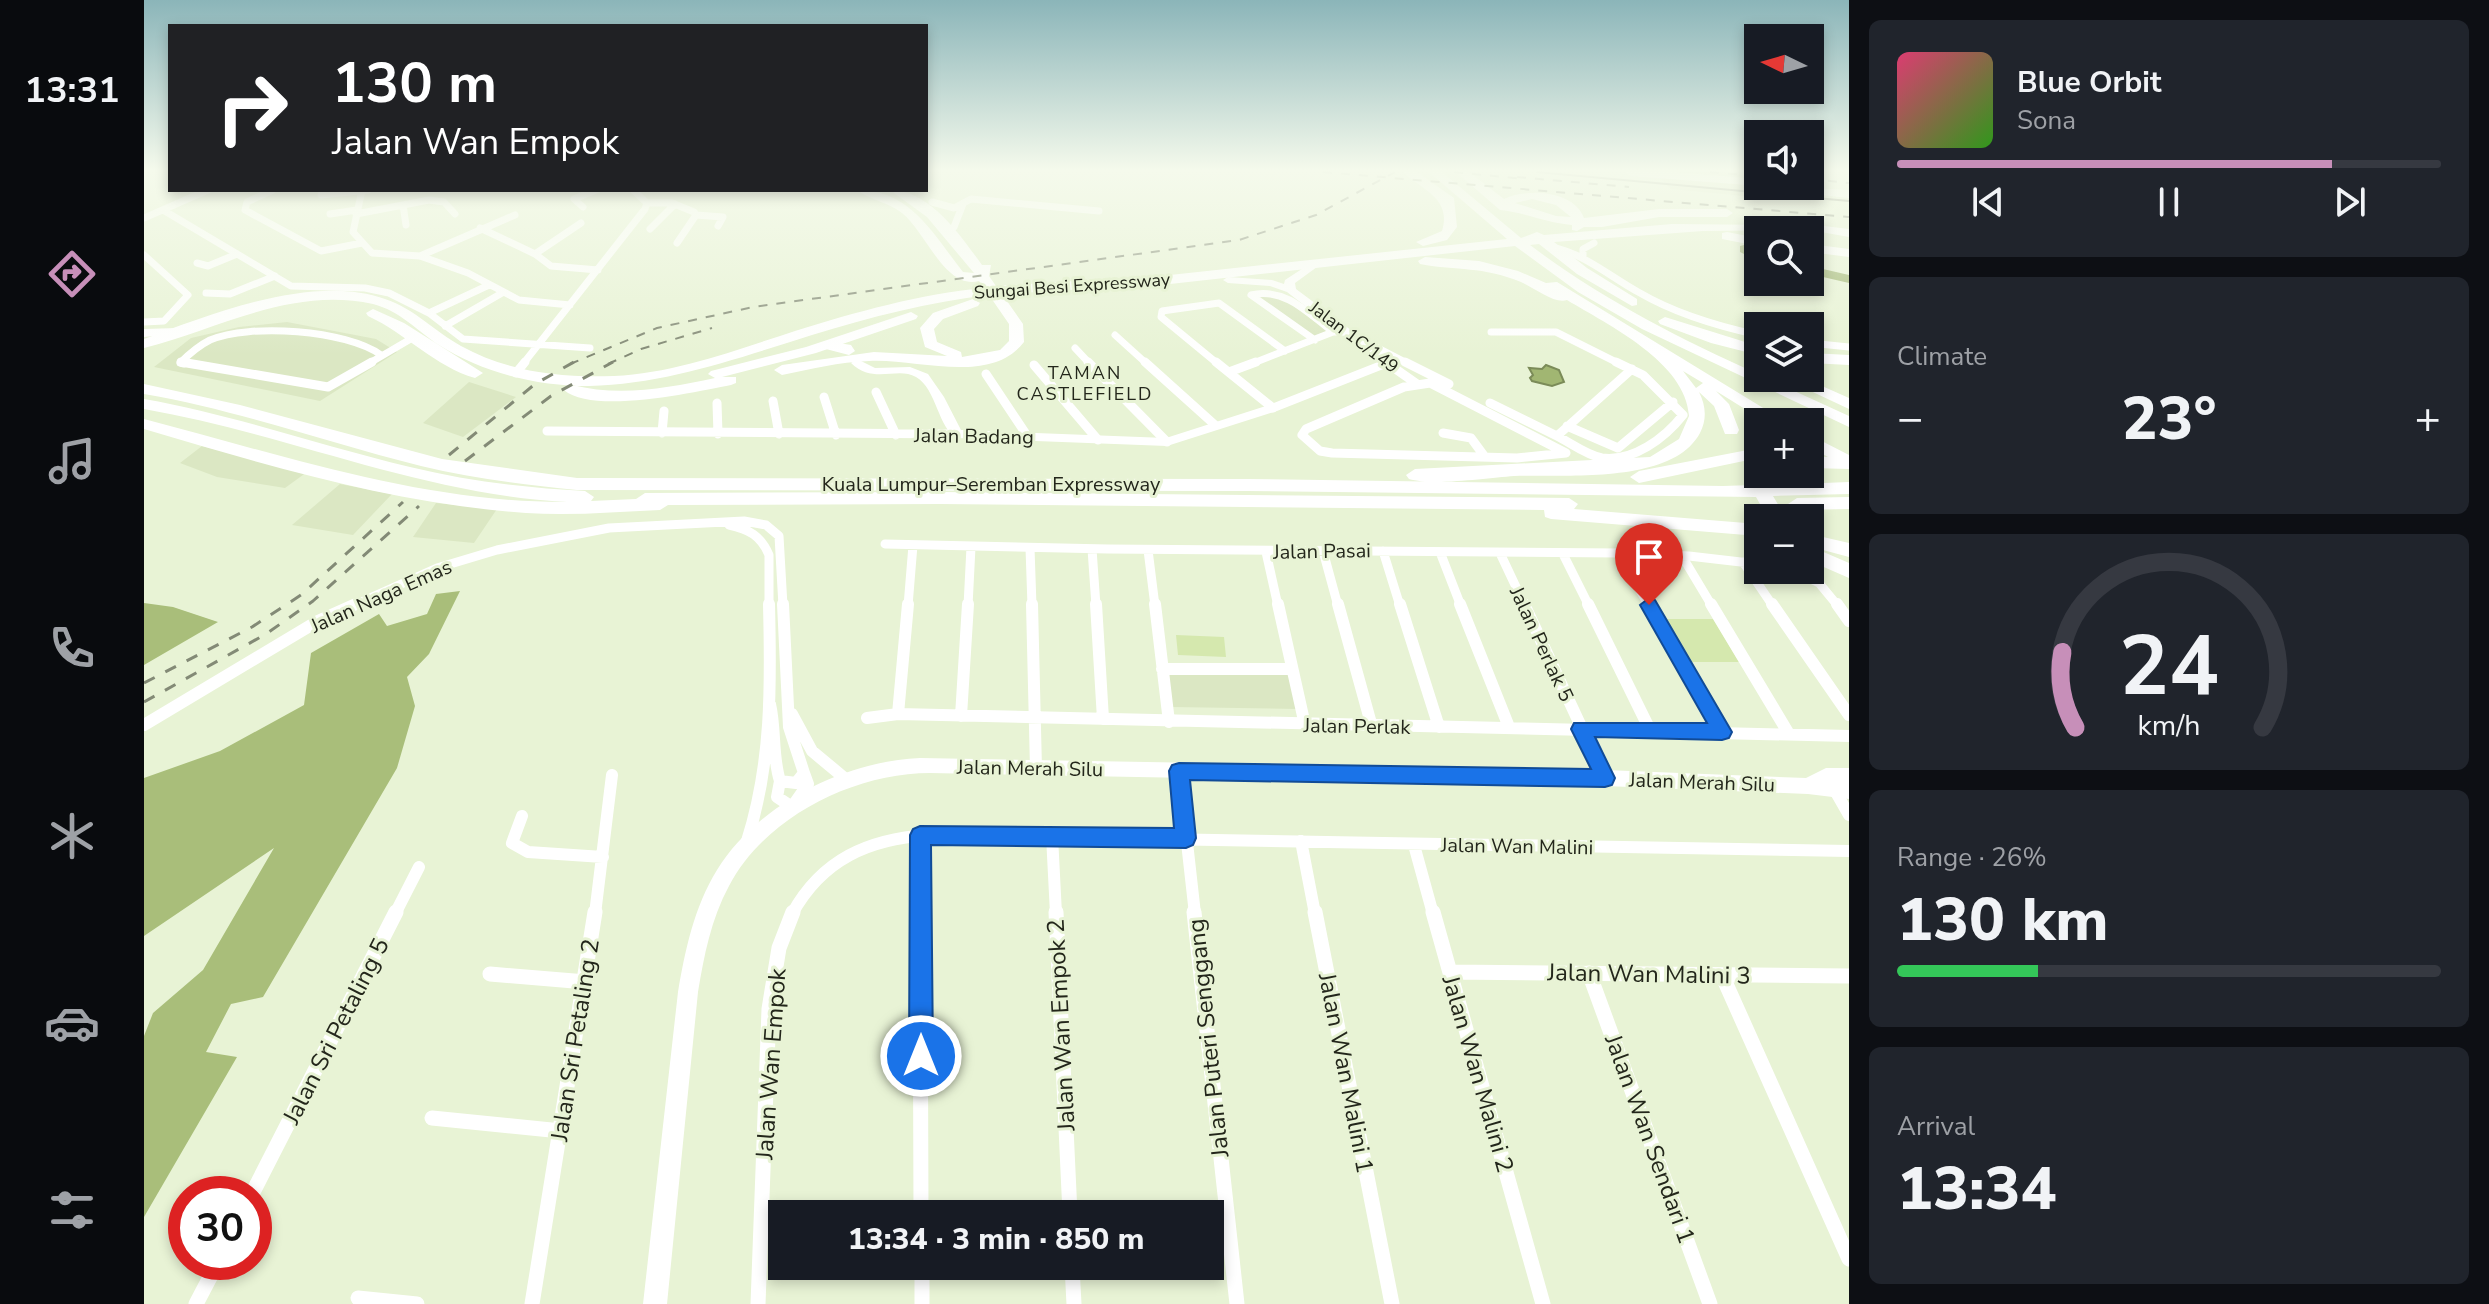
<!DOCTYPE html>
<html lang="en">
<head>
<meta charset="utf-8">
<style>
  :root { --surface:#171b24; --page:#20242c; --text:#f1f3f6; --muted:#9ea1a6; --line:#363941; --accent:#c78fb9 }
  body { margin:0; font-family:"Nunito Sans",sans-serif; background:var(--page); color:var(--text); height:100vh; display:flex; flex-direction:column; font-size:30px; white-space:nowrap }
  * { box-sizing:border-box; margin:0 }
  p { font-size:26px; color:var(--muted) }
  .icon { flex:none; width:44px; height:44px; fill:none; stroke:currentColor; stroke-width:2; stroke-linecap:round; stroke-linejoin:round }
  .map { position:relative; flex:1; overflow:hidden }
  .details { display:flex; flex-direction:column; gap:20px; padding:20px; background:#0d0f14; width:640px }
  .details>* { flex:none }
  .hud { position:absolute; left:24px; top:24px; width:760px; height:168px; border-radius:0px; box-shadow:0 4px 12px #0003; background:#202124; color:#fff; overflow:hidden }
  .needle { width:52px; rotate:275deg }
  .controls { position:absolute; left:1600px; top:24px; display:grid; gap:16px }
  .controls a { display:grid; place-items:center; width:80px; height:80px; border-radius:0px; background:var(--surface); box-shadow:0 4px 12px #0003; font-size:40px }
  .speed { position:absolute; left:24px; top:1176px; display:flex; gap:16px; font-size:40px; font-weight:700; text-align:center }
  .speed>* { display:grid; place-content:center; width:104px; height:104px; border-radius:50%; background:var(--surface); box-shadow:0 4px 12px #0003; line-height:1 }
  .speed .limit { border:12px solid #d22; background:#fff; color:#111 }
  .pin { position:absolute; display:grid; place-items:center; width:68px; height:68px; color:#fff; margin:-82px -34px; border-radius:50% 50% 50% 0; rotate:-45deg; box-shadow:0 0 8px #0007 }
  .pin .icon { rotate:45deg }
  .me { position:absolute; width:88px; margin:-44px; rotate:0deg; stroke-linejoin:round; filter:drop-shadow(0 0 6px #0008) }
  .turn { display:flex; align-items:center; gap:28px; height:168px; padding:0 32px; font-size:36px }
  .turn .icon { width:104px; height:104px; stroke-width:2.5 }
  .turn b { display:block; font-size:56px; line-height:68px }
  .big { font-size:60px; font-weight:800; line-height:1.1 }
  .details .card { flex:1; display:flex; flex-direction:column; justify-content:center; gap:12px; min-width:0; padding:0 28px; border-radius:12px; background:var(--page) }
  .details .dial { align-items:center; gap:0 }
  .dial svg { height:208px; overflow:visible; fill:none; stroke:var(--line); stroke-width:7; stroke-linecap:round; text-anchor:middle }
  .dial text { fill:var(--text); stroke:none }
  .song { display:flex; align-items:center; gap:24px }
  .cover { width:96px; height:96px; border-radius:12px; background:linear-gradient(135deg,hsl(340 70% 55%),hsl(110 70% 35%)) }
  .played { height:8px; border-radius:4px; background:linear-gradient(90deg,var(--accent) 80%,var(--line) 80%) }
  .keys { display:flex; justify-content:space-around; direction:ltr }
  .heat { display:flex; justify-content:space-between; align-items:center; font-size:44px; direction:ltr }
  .charge { height:12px; border-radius:6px; background:linear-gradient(90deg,#34c759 26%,var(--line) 0) }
  .trip { position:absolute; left:624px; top:1200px; width:456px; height:80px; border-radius:0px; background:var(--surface); box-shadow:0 4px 12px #0003; font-weight:800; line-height:80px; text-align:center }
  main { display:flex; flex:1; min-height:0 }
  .tabs { display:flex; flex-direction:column; width:144px; justify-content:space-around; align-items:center; background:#090b0e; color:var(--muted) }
  .tabs .icon { width:56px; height:56px }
  .tabs .current { color:var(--accent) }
  .tabs b { font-size:36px; color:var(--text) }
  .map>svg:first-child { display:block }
</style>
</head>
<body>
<main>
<nav class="tabs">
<b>13:31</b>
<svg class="icon current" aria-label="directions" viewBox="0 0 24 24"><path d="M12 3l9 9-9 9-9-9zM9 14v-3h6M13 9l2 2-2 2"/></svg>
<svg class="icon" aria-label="music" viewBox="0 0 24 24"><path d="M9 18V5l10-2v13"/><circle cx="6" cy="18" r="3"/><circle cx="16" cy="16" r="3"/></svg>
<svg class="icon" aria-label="phone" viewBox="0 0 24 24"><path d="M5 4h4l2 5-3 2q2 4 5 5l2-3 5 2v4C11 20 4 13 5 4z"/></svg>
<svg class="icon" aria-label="climate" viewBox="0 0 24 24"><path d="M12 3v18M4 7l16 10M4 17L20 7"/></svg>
<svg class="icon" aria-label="car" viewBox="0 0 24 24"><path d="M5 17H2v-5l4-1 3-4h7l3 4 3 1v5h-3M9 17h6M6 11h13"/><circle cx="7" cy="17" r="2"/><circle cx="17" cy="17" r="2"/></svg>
<svg class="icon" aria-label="filters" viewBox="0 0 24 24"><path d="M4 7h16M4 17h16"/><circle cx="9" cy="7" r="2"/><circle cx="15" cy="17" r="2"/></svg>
</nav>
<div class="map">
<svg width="1705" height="1304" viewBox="0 0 1705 1304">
  <rect width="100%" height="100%" fill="#e8f3d5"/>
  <!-- built -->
  <path fill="#dbe7c3" d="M1509,172H1614V186H1638L1643,194L1618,192L1622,198L1527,189Z
    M1132,293L1185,332L1171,338L1110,296Z
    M143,322L232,339L253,352L176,401L10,367L47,338L95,327Z
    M325,382L372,397L319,437L279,423Z
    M58,446L163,472L141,488L73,477L36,463Z
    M196,484L248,494L209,535L148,525Z
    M292,503L353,509L330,543L269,537Z
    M1023,671L1144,672L1153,709L1027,707Z"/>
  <!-- green -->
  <path fill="#d5e8ae" d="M1520,619H1569L1595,662H1545Z
    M1032,635L1080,637L1082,657L1034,655Z"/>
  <!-- forest -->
  <path fill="#a9be7a" d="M316,591L285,654L263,677L271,706L253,768L119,997L87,1004L62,1052L93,1057L0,1217V1036L9,1013L59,970L130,848L0,936V778L76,751L160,705L167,653L235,614L243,626L283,614L292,594Z
    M0,603L29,607L74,622L0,665Z"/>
  <!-- water -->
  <path fill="#a1b672" stroke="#7b8b58" stroke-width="2" d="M1402,365L1415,370L1420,382L1408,386L1388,381L1386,378L1389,375L1385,368L1398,369Z"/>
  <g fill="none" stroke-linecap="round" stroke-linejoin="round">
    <!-- river -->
    <path fill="#a1b672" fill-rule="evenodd" d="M1600,245L1614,252V261L1596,252V246Z
      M1666,266L1705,275V283L1666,274Z"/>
    <!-- street-far3 -->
    <path stroke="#fff" stroke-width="7" d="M129,190L103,202L101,210L177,251L218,243
      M218,190L209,232L228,253L276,256L324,273L375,300L426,305
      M177,195L224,190
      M788,202L810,208L827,199L955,211
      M503,203H528L550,212L552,215L533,243
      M259,205L262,225
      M439,207L430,199L452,190
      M19,210L147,286L221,288L245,293L285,313L319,339L446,348
      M186,214L213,210
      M212,214L285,200L300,202L311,214
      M552,215L579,217L574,226
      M0,218L64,190
      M810,227L819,204
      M336,228L391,254L407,266L454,270
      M506,229L531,204
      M1407,247C1442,254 1466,277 1496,293C1532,314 1573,326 1614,335
      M391,254L437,223
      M0,255L44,295L20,321L0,322
      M276,256L371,215
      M1439,257V249L1450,243
      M53,263L64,266L93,254
      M62,293L86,294L131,276
      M285,313L345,285
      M301,326L358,293
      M1347,332H1412L1476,364
      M971,335L1003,364
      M1171,340L1107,295C1141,287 1164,313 1189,332
      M1666,343L1705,347
      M931,348L946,364
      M40,364L36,363C45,354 54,346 66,340C106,323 202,330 237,355
      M224,364L270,337
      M379,364L501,209L503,203L489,190
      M1074,364L1017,317L1018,311L1075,303L1141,351
      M1107,364L1189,332H1203L1265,364"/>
    <!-- street-far2 -->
    <path stroke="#fff" stroke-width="9" d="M37,362L184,387L228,362
      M944,362L1023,442
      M1001,362L1071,425
      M1072,362L1129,408
      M1261,362L1305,384
      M1243,363L1273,384
      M890,365L954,440
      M1085,372L1112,362
      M372,373L381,362
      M842,374L884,437
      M1286,383L1422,453L1373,458L1188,453L1176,451L1158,435L1162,429L1260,387Z
      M732,392L752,435
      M680,397L692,435
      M629,401L635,434
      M573,403L574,434
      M1346,403L1413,436L1488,369
      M1423,426L1474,448L1529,402
      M403,431L813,434
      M518,433L520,411
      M1299,433L1327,438L1341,457
      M1413,436C1427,443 1442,455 1458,458C1489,462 1521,438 1539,415L1499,375L1472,362
      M585,525C605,529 617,536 625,555V606
      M741,544L964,549L1475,553L1545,556L1614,564
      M886,548L888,606
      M948,549L952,606
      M1004,550L1011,606
      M1179,551L1194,606
      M1239,551L1256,606
      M1122,552L1134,606
      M1296,552L1317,606
      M1356,553L1381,606
      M1419,554L1445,606
      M1475,554L1505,606
      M1538,556L1568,606
      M1599,562L1629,606
      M1649,570L1675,583L1694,606
      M208,606L293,568L353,550L465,528L600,521L622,525L635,536L639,606
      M764,606L769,545
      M824,606L827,547"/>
    <!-- street-far1 -->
    <path stroke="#fff" stroke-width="12" d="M888,604L892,769
      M952,604L959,719
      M1011,604L1025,722
      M1134,604L1161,725
      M1194,604L1228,727
      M1256,604L1295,727
      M1316,604L1365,727
      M1380,604L1461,778
      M1444,604L1506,730
      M1504,604L1578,732
      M1567,604L1645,734
      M1628,604L1705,715
      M1693,604L1705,621
      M1018,669H1147
      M626,704C632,730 628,756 636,781L652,783L660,773L645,727L639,604
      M648,714L668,751L704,781
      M754,714L764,604
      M817,716L824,604
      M723,718L754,714L1705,736
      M0,725L174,621L212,604
      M1035,771L1051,914
      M636,781L633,797L648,807L664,784L660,773
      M1689,787L1705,815
      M378,816L368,843L384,852L459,857
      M776,835V914
      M908,836L912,914
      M603,841C628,763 627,685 625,604
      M1157,841L1171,914
      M1270,845L1289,914
      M251,914L275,867
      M451,914L468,775
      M648,914C678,859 725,839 784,835L1705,851"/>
    <!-- street -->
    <path stroke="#fff" stroke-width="15" d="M776,912L777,1214
      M912,912L926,1214
      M1050,912L1093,1304
      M1171,912L1248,1304
      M1289,912L1399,1304
      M1306,972L1705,976
      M1445,973L1566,1304
      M346,974L442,982
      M1578,975L1705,1259
      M288,1118L417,1131
      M108,1194L252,912
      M778,1266V1304
      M928,1266L930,1304
      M214,1298L273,1304
      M52,1304L74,1262
      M388,1304L451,912
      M614,1304L625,1009L635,948L649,912"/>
    <!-- secondary -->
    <path fill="#fff" fill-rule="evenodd" d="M1666,176L1680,179L1682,181L1677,184L1666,182Z
      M1164,265L1173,267L1151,283L1152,289L1247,360V366L1133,411L1023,446L813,438C794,429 793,389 772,377C753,366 730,385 707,363L713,359L731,368L766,367L784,374L800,397L817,430L1022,438L1125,405L1234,362L1143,292L1126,286L1084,283L1079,280L1084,277L1128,280L1140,284L1141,280Z
      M34,328L38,329V333L0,337V329Z
      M682,341L707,345L711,351L705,355L678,348L676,345Z
      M776,758L1461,770L1662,778L1682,768H1705V799L1664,794L1461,786L786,773C710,773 621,817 585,886C567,919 560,956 554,992L523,1304H499L534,992C541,951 550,907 573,870C613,805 700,761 776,758Z"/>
    <!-- highway -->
    <path fill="#fff" fill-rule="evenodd" d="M1259,172H1273L1310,198L1313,227L1303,240L1279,246L1272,242L1298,231C1308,198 1278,190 1259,172Z
      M1285,172H1298L1377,238L1393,232L1400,235L1528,224L1632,225L1638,221L1705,229V237L1666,230L1559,231L1410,242L1443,268L1493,299V305L1488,306L1433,274L1395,244L1386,245C1456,298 1534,338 1614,374V378H1622L1705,416V427L1498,329L1434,292L1371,246L1026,284L858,294L879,324L880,342C846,386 772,358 725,361C695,362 667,369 638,375L630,370L638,365L730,352L803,356L781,347L776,328L789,313L829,299L836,303L834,306L799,319L790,329L793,342L817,352L818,357L856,350L865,341V324L845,295C785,302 726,317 668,335C594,358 523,384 445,386C393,386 339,373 295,345C272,330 256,311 229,304C148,286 75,329 0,348V339C67,314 169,273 241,299C271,309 290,331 317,346C364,372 417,378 470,376C532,373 592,350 651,331C712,312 776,294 840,288L835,281C801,290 782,232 758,213C744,202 726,200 713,190C767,190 789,234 819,272L830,273L783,217L746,190C786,190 816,235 838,265H847L845,276L852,286L1026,275L1363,239Z
      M1312,172H1325L1360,199C1382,188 1430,190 1440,218L1515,209H1583L1589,213L1583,217H1515L1458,227H1440L1433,231L1428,230V225C1403,223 1379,212 1356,210ZM1388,199L1412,205L1427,217L1412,216L1371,203Z
      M1481,172H1530L1614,179L1616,186L1487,176Z
      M1623,186L1705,190V198L1629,190Z
      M1583,232L1614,238V246L1578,239V233Z
      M1666,244L1705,249V257L1666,252Z
      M1281,257L1335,261L1374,271L1402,283L1413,282L1642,422H1622L1572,391L1585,404L1595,430L1593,434H1581L1570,406L1555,392C1562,406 1563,419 1556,433C1528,485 1421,474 1370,476C1343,478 1289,486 1265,479L1262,475L1271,469L1506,457L1535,439L1545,416C1542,362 1464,325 1423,300C1410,304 1391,288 1377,282C1338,266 1314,271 1276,264L1274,261ZM1539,371L1559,383L1552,388Z
      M229,309L260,323L339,373L331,378C292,367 261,333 224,316L222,313Z
      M767,312L774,316L772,319L672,353L578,377H592V383L587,385C551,392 449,415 420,390L428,385C476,397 524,388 571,378L564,374L567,371L662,347Z
      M1521,317L1614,346V355L1567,343L1516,324L1514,321Z
      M1666,353L1705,355V365L1666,363Z
      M1639,378H1660L1705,398V409Z
      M0,384L96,405L298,459L433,478L1103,479L1579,486L1609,485L1614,470V474H1628L1626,485L1705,482V494L1629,496L1642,518H1624L1612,497L1103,491L433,490C380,485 328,478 277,466C184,443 94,410 0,394Z
      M0,399C91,415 177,446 266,467C323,481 382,488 441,491L450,497L447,501L492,499L501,493L796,492L1425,498L1434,504L1430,509L1614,524V536L1407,519L1401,517L1400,510L796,504L524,505L516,510C471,512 426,516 382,513C251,504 125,466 0,429V419C139,455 278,503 423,502C275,494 144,434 0,409Z
      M1666,435L1705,455V469L1666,468V456L1684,457L1666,447Z
      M1614,448V458L1495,483L1486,477L1495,471Z
      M1705,497V509L1653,510L1644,504L1653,498Z
      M1666,534L1705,543V557L1668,547L1705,563V578L1666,561Z"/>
    <!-- tram -->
    <path stroke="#838a76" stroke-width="2" d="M1393,172L1705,201"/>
    <!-- rail-far1 -->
    <path stroke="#838a76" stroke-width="2" stroke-dasharray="9 9" stroke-linecap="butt" d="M1179,172L1705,217
      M1310,172L1381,179
      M1566,172L1614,176
      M1373,177L1485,187
      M1666,179L1705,183
      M426,364L513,328L609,307L1095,240L1172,215L1251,172
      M464,364L497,349L568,328"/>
    <!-- rail -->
    <path stroke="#838a76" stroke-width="3" stroke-dasharray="12 12" stroke-linecap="butt" d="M305,455L391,384L430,362
      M321,461L407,396L469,362
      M0,683L108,627L157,595L259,502
      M0,702L122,634L169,601L275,506"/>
  </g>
  <!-- sky -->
  <linearGradient id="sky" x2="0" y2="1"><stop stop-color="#8bb5b9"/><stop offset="0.48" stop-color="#f5faec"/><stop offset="1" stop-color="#f5faec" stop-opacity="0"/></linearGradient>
  <rect width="1705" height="355" fill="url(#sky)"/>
  <!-- route -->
  <path fill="#1a73e8" stroke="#114b97" stroke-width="2" d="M1505,598L1511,600L1588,732L1585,738L1578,740L1451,737L1471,778L1468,785L1461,787L1046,780L1052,838L1049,845L1042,848L787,845L789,1056L786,1065L777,1068L768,1065L765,1056L766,835L769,829L776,826L1030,828L1025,771L1028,765L1035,763L1447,769L1427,729L1430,723H1563L1496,605Z"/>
  <g text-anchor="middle" stroke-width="6" stroke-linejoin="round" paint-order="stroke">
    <!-- far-street labels -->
    <g font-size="18" fill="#23261b" stroke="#e8f3d5">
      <text transform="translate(928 286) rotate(-4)" y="6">Sungai Besi Expressway</text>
      <text transform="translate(1210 337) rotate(37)" y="6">Jalan 1C/149</text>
    </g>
    <!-- far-neighbourhood labels -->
    <g font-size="18" letter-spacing="2" fill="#23261b" stroke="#e8f3d5">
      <text x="941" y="379">TAMAN<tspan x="941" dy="21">CASTLEFIELD</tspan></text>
    </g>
    <!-- street labels -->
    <g font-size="20" fill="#23261b" stroke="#e8f3d5">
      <text transform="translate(830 436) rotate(1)" y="7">Jalan Badang</text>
      <text x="847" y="491">Kuala Lumpur–Seremban Expressway</text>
      <text transform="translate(1178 551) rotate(-1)" y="7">Jalan Pasai</text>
      <text transform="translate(237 596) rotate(-24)" y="7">Jalan Naga Emas</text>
      <text transform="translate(1398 644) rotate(65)" y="7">Jalan Perlak 5</text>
      <text transform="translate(1213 726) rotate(1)" y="7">Jalan Perlak</text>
      <text transform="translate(886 768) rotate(1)" y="7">Jalan Merah Silu</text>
      <text transform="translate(1558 782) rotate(2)" y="7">Jalan Merah Silu</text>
      <text transform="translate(1373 846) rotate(1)" y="7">Jalan Wan Malini</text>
    </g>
    <!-- near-street labels -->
    <g font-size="24" fill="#23261b" stroke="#e8f3d5">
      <text transform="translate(1505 974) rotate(1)" y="8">Jalan Wan Malini 3</text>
      <text transform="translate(917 1025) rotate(-93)" y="8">Jalan Wan Empok 2</text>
      <text transform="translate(192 1031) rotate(-63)" y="8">Jalan Sri Petaling 5</text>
      <text transform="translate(1064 1038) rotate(-96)" y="8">Jalan Puteri Senggang</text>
      <text transform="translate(431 1040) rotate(-81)" y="8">Jalan Sri Petaling 2</text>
      <text transform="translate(627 1064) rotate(-86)" y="8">Jalan Wan Empok</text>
      <text transform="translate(1202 1073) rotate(79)" y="8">Jalan Wan Malini 1</text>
      <text transform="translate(1334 1074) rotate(74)" y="8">Jalan Wan Malini 2</text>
      <text transform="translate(1506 1139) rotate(70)" y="8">Jalan Wan Sendari 1</text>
    </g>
  </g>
</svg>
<div class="controls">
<a><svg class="needle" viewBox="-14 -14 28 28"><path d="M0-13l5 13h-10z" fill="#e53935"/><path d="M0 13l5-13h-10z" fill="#9ea1a6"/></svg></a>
<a><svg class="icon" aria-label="sound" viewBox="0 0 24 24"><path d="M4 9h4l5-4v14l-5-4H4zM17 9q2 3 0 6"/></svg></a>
<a><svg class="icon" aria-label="search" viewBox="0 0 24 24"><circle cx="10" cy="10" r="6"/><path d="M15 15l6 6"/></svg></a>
<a><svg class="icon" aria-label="layers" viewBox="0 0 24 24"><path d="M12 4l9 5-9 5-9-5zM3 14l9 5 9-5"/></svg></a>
<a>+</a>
<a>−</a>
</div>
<div class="speed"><div class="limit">30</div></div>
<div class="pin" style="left:1505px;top:605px;background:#d93025"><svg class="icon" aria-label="arrive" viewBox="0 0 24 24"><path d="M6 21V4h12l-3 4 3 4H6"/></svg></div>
<svg class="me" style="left:777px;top:1056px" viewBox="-20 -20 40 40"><circle r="17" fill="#1a73e8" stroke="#fff" stroke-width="3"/><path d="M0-11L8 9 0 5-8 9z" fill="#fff"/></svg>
<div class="trip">13:34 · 3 min · 850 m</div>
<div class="hud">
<div class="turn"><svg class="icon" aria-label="right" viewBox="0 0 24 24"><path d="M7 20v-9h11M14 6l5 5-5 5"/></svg><div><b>130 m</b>Jalan Wan Empok</div></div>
</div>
</div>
<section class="details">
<div class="card">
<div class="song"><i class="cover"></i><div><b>Blue Orbit</b><p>Sona</p></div></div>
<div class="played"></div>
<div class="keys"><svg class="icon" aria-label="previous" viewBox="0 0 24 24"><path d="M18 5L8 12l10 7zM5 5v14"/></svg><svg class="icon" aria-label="pause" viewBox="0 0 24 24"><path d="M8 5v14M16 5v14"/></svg><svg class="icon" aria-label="next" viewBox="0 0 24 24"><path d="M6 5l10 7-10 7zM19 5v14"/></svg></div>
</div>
<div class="card"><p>Climate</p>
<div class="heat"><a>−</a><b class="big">23°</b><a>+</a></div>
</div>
<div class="card dial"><svg viewBox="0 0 100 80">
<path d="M14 69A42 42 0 1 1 86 69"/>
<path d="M14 69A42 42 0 0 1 9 40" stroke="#c78fb9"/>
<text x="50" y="56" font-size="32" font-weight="700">24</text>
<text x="50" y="72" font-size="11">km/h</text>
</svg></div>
<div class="card"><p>Range · 26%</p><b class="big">130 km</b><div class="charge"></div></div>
<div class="card"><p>Arrival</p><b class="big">13:34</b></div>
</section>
</main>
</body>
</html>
